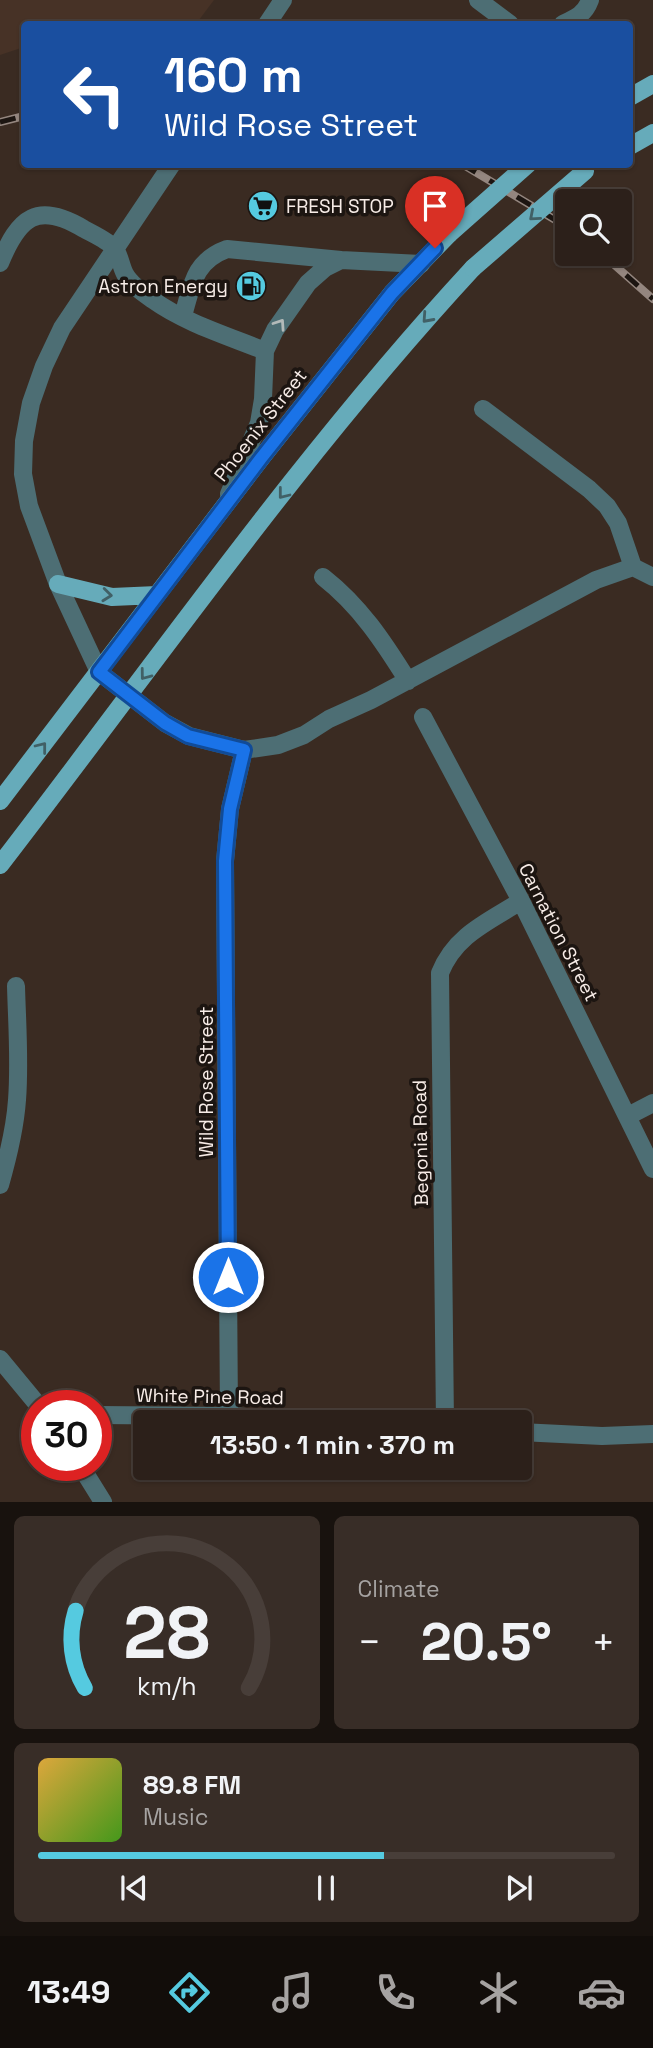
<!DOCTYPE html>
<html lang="en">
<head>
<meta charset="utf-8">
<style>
  :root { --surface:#2c201a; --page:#382d27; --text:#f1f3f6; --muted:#a6a3a2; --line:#483e39; --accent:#55cae0 }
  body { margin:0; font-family:"Space Grotesk",sans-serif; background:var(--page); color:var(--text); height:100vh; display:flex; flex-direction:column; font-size:26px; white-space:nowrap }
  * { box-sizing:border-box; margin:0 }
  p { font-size:23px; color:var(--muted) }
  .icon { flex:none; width:38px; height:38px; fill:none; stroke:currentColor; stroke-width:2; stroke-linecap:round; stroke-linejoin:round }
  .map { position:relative; height:1502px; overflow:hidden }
  .sheet { display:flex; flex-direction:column; gap:14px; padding:14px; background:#18120e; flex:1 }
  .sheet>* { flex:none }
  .top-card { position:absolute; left:21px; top:21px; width:612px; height:147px; border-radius:7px; box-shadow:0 2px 5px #0004,0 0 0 2px var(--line); background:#1a4fa0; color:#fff; overflow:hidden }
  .controls { position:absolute; left:555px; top:189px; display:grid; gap:14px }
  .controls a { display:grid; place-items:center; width:77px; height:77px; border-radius:7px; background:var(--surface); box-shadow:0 2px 5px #0004,0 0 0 2px var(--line); font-size:35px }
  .speed { position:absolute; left:21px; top:1390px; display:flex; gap:14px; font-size:35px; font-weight:700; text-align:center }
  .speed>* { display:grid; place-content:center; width:91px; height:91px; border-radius:50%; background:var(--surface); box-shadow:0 2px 5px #0004,0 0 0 2px var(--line); line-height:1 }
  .speed .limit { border:10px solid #d22; background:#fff; color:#111 }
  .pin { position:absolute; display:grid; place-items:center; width:60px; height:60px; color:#fff; margin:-72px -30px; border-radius:50% 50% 50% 0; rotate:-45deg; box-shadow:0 0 7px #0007 }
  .pin .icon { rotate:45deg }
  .me { position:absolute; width:77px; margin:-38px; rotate:0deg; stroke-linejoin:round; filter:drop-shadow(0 0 5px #0008) }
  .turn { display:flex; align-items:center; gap:24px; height:147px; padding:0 28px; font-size:32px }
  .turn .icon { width:91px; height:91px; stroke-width:2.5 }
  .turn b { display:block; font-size:49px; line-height:60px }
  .big { font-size:52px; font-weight:800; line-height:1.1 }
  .sheet .tile { flex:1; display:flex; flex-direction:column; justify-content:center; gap:10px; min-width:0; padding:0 24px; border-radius:10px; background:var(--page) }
  .sheet .dial { align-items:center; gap:0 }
  .dial svg { height:182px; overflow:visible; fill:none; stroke:var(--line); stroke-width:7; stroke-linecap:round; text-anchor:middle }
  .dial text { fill:var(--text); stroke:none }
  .song { display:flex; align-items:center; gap:21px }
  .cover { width:84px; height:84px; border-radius:10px; background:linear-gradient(135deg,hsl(40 70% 55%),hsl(100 70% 35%)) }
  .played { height:7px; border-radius:4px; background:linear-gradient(90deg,var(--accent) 60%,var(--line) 60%) }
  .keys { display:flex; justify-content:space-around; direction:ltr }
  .heat { display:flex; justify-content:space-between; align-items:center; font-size:38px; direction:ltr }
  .sheet .tiles { flex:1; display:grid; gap:14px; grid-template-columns:1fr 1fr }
  .tile:last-child { grid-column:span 2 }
  .trip { position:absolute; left:133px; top:1410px; width:399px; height:70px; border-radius:7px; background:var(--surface); box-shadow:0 2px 5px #0004,0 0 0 2px var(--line); font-weight:800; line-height:70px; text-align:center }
  .tab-bar { display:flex; height:112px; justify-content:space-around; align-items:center; background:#120d0a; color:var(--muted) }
  .tab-bar .icon { width:49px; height:49px }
  .tab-bar .on { color:var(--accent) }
  .tab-bar b { font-size:32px; color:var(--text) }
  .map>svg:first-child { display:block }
</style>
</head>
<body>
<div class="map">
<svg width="653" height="1502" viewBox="0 0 653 1502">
  <rect width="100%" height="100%" fill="#3a2b22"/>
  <!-- built -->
  <path fill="#473226" d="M0,0H214L196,24H24V47L0,55Z"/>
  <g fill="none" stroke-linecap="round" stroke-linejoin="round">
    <!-- minor -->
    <path stroke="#4d6e74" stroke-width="18" d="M478,0L510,24
      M267,24L283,0
      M563,24C576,18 585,14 590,0
      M172,164L62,328L44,366L31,403L24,441L23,474L29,506L58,584L99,672L165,723L189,736L244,750L278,745L304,735L329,719L371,700L596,580L633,567
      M0,263C19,217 37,201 84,229C93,234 109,241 115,249C120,256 121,267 125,274C131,285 143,293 153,300C185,323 228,336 265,351
      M183,316C192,285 194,261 227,249L341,260
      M483,409L589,489L607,506L618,523L633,567L653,577
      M229,494L259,423L263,399L265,351L275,330L308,283L325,268L341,260L421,264
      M323,577C360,606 383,641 408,681
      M423,717L521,901L653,1169
      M628,1116L653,1103
      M0,1185C8,1157 15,1129 17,1100C20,1062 17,1024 16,986
      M0,1359L38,1405
      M96,1415L229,1416L365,1423
      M229,1416L225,861L230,809L244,750
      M445,1423L440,973C455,935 488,922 521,901
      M520,1432L602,1436L653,1434
      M80,1465L103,1502"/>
    <!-- major -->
    <path stroke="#66abba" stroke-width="18" d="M630,97L653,84
      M630,146L653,133
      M58,584L112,597L157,595
      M0,801L262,457L392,293L449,234
      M0,865C155,664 301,454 473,268"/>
    <!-- rail casing -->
    <g stroke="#94867f" stroke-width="8">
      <path id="rail" d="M0,122L24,116
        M462,164L567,227
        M602,254L653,299"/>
    </g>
    <!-- rail -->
    <use href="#rail" stroke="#1c1511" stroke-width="5" stroke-dasharray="16" stroke-linecap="butt"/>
    <!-- major-bridge -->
    <path stroke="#66abba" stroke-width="18" d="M449,234L528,164
      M473,268L585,171"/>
  </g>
  <!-- one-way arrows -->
  <defs><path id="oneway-chevron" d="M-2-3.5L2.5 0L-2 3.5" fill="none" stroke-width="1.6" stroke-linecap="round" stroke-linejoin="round" transform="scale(1.75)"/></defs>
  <g stroke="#416066">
    <use href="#oneway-chevron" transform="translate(534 216) rotate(139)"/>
    <use href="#oneway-chevron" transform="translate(427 318) rotate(132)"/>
    <use href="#oneway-chevron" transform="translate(283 494) rotate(128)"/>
    <use href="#oneway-chevron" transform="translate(107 595) rotate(6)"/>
    <use href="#oneway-chevron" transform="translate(145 675) rotate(127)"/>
    <use href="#oneway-chevron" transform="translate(42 747) rotate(-52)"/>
  </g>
  <use stroke="#b3bab9" href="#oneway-chevron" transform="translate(280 324) rotate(-56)"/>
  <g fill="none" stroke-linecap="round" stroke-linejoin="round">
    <!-- route casing -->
    <g stroke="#114b97" stroke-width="18">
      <path id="route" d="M228,1277L225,861L230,809L244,750L188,736L165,723L99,672L262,457L392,293L435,248"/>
    </g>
    <!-- route -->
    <use href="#route" stroke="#1a73e8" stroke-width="12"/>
  </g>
  <!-- icons -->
  <defs>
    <g id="supermarket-disc" transform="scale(1.575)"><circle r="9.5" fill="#55cae0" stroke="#1c1511"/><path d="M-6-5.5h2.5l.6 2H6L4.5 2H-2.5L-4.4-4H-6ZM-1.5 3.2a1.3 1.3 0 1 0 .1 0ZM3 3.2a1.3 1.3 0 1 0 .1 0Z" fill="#111"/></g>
    <g id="fuel-disc" transform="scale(1.575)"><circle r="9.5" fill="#55cae0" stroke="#1c1511"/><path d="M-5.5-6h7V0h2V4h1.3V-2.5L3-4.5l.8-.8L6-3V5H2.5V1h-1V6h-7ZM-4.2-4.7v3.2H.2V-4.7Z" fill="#111"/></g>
  </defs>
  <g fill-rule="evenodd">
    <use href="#supermarket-disc" x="263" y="206"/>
    <use href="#fuel-disc" x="251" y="286"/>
  </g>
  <g text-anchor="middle" stroke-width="7" stroke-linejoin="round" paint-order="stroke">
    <!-- poi labels -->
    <g font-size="19" fill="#f7ece7" stroke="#1c1511" text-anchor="start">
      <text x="286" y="213">FRESH STOP</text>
      <text x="228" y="293" text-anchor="end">Astron Energy</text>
    </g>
    <!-- street labels -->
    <g font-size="19" fill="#f7ece7" stroke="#1c1511">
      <text transform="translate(260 425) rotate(-52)" y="7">Phoenix Street</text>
      <text transform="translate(559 932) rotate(63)" y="7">Carnation Street</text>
      <text transform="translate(206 1082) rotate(-90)" y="7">Wild Rose Street</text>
      <text transform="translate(420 1143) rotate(-91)" y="7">Begonia Road</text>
      <text transform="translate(210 1396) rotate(1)" y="7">White Pine Road</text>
    </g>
  </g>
</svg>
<div class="controls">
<a><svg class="icon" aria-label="search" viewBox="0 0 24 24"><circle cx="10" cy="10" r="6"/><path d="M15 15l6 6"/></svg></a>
</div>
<div class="speed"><div class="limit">30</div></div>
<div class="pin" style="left:435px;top:248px;background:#d93025"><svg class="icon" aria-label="arrive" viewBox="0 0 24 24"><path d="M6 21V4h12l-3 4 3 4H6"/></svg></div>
<svg class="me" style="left:228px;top:1277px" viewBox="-20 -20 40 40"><circle r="17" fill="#1a73e8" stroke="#fff" stroke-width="3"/><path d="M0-11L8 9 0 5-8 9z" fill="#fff"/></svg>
<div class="trip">13:50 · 1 min · 370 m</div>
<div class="top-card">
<div class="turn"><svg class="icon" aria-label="left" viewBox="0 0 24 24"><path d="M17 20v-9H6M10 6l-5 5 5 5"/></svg><div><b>160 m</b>Wild Rose Street</div></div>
</div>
</div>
<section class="sheet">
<div class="tiles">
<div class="tile dial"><svg viewBox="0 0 100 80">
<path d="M14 69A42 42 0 1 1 86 69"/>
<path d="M14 69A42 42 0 0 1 10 35" stroke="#55cae0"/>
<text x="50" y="56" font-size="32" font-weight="700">28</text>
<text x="50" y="72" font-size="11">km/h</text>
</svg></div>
<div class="tile"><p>Climate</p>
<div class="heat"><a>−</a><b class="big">20.5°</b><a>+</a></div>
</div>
<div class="tile">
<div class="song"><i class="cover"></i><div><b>89.8 FM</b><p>Music</p></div></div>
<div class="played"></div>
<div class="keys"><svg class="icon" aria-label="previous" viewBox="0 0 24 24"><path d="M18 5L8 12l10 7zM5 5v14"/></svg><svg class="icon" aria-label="pause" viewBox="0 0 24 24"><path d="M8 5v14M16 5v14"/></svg><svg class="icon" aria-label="next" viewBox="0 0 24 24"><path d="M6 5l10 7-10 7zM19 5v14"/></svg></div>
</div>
</div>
</section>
<nav class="tab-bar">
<b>13:49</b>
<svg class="icon on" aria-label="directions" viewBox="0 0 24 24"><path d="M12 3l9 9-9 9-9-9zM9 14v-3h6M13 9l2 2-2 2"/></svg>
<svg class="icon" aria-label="music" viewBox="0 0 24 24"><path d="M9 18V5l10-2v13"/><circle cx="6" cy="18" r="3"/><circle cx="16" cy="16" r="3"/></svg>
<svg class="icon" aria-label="phone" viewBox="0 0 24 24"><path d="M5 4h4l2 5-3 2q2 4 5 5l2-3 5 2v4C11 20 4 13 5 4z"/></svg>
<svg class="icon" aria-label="climate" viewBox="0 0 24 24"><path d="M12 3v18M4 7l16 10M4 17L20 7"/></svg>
<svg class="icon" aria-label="car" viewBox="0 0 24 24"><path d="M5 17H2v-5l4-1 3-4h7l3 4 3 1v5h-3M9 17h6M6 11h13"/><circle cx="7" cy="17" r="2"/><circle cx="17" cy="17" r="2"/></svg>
</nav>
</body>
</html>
